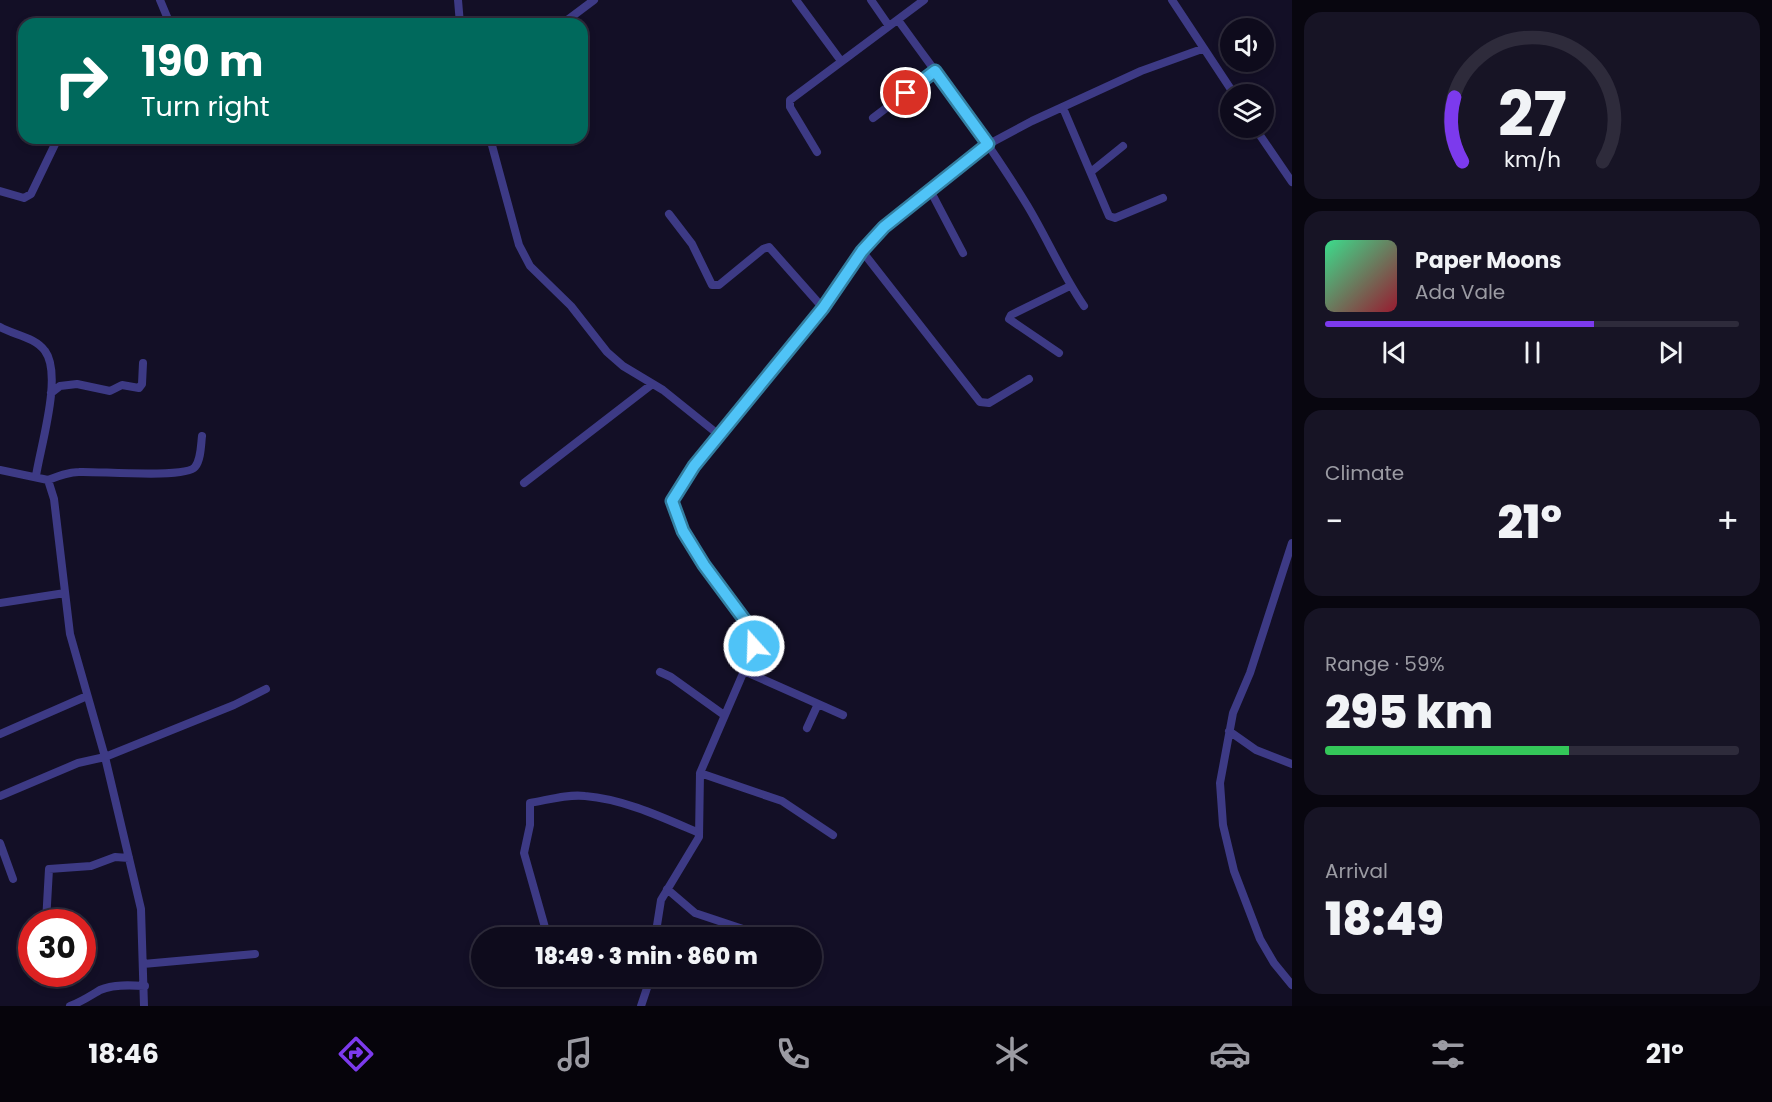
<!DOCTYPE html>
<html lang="en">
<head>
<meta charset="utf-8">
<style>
  :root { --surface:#0e0b1c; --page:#171425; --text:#f1f3f6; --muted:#9b9ba3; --line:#2e2b3b; --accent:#7c3aed }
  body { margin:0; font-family:Poppins,sans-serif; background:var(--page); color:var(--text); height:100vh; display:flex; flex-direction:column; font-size:22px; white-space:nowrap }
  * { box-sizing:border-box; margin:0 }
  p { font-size:20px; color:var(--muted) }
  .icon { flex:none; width:33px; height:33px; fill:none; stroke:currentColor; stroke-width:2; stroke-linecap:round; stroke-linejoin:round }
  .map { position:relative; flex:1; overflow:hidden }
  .side { display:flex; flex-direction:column; gap:12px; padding:12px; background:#08060f; width:480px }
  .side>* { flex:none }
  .banner { position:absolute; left:18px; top:18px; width:570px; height:126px; border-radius:18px; box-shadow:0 3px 9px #0003,0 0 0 2px var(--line); background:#00695c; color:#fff; overflow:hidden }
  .fabs { position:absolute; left:1220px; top:18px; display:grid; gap:12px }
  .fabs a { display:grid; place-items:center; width:54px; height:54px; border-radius:50%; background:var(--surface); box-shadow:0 3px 9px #0003,0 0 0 2px var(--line); font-size:30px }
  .speed { position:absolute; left:18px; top:909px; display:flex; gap:12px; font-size:30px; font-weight:700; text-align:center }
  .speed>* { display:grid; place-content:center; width:78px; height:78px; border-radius:50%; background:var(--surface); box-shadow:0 3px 9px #0003,0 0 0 2px var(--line); line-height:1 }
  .speed .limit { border:9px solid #d22; background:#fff; color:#111 }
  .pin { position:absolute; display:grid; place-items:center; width:51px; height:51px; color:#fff; margin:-26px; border:3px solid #fff; border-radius:50%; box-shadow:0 2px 6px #0007 }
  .me { position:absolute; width:66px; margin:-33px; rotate:340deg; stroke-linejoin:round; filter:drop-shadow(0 0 4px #0008) }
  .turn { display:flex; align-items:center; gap:21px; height:126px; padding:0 24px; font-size:27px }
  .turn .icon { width:78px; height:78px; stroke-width:2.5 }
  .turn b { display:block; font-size:42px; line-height:51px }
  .big { font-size:45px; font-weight:800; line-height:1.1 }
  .side .card { flex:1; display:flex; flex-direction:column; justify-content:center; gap:9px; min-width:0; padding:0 21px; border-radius:18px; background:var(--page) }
  .side .dial { align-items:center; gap:0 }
  .dial svg { height:156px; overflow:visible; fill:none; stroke:var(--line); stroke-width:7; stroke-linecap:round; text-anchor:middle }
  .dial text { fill:var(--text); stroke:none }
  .song { display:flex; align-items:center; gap:18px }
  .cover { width:72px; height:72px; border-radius:9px; background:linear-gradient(135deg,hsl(150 70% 55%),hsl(350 70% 35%)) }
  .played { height:6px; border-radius:3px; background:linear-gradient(90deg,var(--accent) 65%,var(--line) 65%) }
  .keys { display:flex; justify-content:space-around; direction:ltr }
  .heat { display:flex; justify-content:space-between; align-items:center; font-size:33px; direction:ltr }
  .charge { height:9px; border-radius:4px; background:linear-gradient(90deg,#34c759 59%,var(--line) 0) }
  .trip { position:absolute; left:471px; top:927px; width:351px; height:60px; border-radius:30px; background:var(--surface); box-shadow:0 3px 9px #0003,0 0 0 2px var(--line); font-weight:800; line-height:60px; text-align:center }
  .menu { display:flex; height:96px; justify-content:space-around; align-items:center; background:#06040b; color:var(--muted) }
  .menu .icon { width:42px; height:42px }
  .menu .selected { color:var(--accent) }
  .menu b { font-size:27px; color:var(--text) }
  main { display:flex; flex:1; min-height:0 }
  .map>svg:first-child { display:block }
</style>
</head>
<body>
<main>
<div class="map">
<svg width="1292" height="1006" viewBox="0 0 1292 1006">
  <rect width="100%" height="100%" fill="#130f26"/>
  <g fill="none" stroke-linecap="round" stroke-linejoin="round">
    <!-- minor -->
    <path stroke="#3d3a85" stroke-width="8" d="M160,0L170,24
      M458,0L460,24
      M796,0L841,61
      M871,0L889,26
      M1172,0L1234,94
      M898,20C942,81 988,141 1027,205C1047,238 1062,274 1084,306
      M562,24L594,0
      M1063,108L1109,216L1115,218L1163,198
      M873,118L935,71
      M1255,128L1292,182
      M490,138L519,245L530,266L571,306L607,352L623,366L663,390L719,435
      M817,152L790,107V100L924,0
      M1092,171L1123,146
      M930,190L963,253
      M0,191L24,198L31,194L58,138
      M669,214L692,244L712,285H719L763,249L769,247L823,308
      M862,251L980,402L989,403L1029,379
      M0,327C14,335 35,337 45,351C63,375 40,448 36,476
      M1059,353L1009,319L1011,315L1070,286
      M51,393L60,386L77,384L110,391L122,385L139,388L142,384L143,363
      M0,470L48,480L54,499L70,634L105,757L141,909L144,1006
      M48,480C58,476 68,472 79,472C98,471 185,479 195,467C201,460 201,444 202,436
      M524,483L651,385
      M1292,543L1250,673L1233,713L1220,783L1223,825L1234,871L1260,939L1274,963L1292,985
      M0,603L65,593
      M660,672L671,677L724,715
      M843,715L744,671L754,646L751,633C736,603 663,523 675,494L719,435L823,308L862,251L894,217L989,144L1032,121L1141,71L1202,49
      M807,728L818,704
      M1229,731L1256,750L1292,764
      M0,734L87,696
      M700,773L782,801L833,835
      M0,796L78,763L105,757L234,705L266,689
      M0,843L13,879
      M667,889L695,913L749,931
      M46,922L49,869L91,866L115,857L129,858
      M548,938L524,853L530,825V803C548,800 567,794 585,796C624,799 664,818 699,833
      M636,938L655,933
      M655,938L661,900L699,837L700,773L744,671
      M143,964L255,954
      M48,974L49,978
      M70,1006C81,1002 90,996 100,990C113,984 131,985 145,986
      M641,1006L651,976"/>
  </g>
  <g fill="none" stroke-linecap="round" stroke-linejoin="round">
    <!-- route casing -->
    <g stroke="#337fa1" stroke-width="15">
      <path id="route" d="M754,646L744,619L704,565L683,531L672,501L694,466L823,308L862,251L884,227L988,144L935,71L906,93"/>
    </g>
    <!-- route -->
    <use href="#route" stroke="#4fc3f7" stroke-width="10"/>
  </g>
</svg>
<div class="fabs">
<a><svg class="icon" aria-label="sound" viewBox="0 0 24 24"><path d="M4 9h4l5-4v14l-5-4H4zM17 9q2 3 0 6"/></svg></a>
<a><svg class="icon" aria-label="layers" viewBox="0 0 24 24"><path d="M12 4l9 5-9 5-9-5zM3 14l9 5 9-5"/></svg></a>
</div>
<div class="speed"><div class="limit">30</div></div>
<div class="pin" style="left:906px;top:93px;background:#d93025"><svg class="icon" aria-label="arrive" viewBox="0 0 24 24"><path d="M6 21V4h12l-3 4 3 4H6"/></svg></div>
<svg class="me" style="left:754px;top:646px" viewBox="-20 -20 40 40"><circle r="17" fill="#4fc3f7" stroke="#fff" stroke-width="3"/><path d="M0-11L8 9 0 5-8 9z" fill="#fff"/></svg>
<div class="trip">18:49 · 3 min · 860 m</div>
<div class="banner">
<div class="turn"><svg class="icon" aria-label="right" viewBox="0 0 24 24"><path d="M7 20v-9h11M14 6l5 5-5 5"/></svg><div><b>190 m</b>Turn right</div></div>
</div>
</div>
<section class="side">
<div class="card dial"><svg viewBox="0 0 100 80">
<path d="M14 69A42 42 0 1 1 86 69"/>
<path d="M14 69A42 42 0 0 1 10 36" stroke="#7c3aed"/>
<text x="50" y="56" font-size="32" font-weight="700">27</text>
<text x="50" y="72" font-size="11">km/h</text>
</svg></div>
<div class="card">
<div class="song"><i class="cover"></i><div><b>Paper Moons</b><p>Ada Vale</p></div></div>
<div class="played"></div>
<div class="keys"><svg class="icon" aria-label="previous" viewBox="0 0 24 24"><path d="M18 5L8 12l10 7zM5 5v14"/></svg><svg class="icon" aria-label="pause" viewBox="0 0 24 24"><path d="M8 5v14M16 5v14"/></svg><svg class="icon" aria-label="next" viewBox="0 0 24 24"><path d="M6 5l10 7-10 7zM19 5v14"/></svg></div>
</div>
<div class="card"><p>Climate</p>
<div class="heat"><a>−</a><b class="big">21°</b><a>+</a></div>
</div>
<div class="card"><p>Range · 59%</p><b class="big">295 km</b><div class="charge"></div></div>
<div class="card"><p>Arrival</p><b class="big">18:49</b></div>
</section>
</main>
<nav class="menu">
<b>18:46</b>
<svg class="icon selected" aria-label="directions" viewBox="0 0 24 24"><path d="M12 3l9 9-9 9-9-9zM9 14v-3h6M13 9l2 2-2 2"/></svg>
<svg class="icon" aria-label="music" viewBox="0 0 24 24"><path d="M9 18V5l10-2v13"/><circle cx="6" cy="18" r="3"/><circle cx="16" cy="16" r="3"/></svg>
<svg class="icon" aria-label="phone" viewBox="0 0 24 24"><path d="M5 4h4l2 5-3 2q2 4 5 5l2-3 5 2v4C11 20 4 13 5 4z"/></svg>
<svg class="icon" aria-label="climate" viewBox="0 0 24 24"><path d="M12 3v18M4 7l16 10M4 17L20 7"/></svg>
<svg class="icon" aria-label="car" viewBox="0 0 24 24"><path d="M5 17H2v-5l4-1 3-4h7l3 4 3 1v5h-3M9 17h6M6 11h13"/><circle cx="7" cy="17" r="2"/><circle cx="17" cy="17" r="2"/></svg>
<svg class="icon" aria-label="filters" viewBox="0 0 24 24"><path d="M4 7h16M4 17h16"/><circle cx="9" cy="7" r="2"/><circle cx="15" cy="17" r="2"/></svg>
<b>21°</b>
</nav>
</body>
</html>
